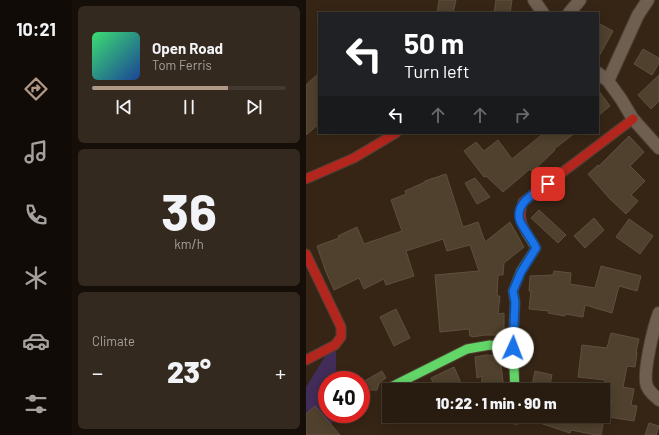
<!DOCTYPE html>
<html lang="en">
<head>
<meta charset="utf-8">
<style>
  :root { --surface:#281c10; --page:#34291e; --text:#f1f3f6; --muted:#a5a19f; --line:#443a30; --accent:#af9986 }
  body { margin:0; font-family:Barlow,sans-serif; background:var(--page); color:var(--text); height:100vh; display:flex; flex-direction:column; font-size:15px; white-space:nowrap }
  * { box-sizing:border-box; margin:0 }
  p { font-size:13px; color:var(--muted) }
  .icon { flex:none; width:22px; height:22px; fill:none; stroke:currentColor; stroke-width:2; stroke-linecap:round; stroke-linejoin:round }
  .map { position:relative; flex:1; overflow:hidden }
  .panel { display:flex; flex-direction:column; gap:6px; padding:6px; background:#160f09; width:234px }
  .panel>* { flex:none }
  .top-card { position:absolute; left:12px; top:12px; width:281px; height:122px; border-radius:0px; box-shadow:0 2px 10px #0003,0 0 0 1px var(--line); background:#202124; color:#fff; overflow:hidden }
  .speed { position:absolute; left:12px; top:371px; display:flex; gap:8px; font-size:20px; font-weight:700; text-align:center }
  .speed>* { display:grid; place-content:center; width:52px; height:52px; border-radius:50%; background:var(--surface); box-shadow:0 2px 10px #0003,0 0 0 1px var(--line); line-height:1 }
  .speed .limit { border:6px solid #d22; background:#fff; color:#111 }
  .pin { position:absolute; display:grid; place-items:center; width:34px; height:34px; color:#fff; margin:-17px; border-radius:8px; box-shadow:0 2px 6px #0006 }
  .me { position:absolute; width:44px; margin:-22px; rotate:2deg; stroke-linejoin:round; filter:drop-shadow(0 0 3px #0008) }
  .turn { display:flex; align-items:center; gap:14px; height:84px; padding:0 20px; font-size:18px }
  .turn .icon { width:52px; height:52px; stroke-width:2.5 }
  .turn b { display:block; font-size:28px; line-height:34px }
  .lanes { display:flex; align-items:center; height:38px; padding:0 20px; background:#0003; justify-content:center; gap:20px; direction:ltr }
  .lanes .off { opacity:.35 }
  .big { font-size:30px; font-weight:800; line-height:1.1 }
  .panel .tile { flex:1; display:flex; flex-direction:column; justify-content:center; gap:6px; min-width:0; padding:0 14px; border-radius:6px; background:var(--page) }
  .panel .dial { align-items:center; gap:0 }
  .dial b { font-size:52px; line-height:1 }
  .song { display:flex; align-items:center; gap:12px }
  .cover { width:48px; height:48px; border-radius:6px; background:linear-gradient(135deg,hsl(140 70% 55%),hsl(220 70% 35%)) }
  .played { height:4px; border-radius:2px; background:linear-gradient(90deg,var(--accent) 70%,var(--line) 70%) }
  .keys { display:flex; justify-content:space-around; direction:ltr }
  .heat { display:flex; justify-content:space-between; align-items:center; font-size:22px; direction:ltr }
  .trip { position:absolute; left:76px; top:383px; width:228px; height:40px; border-radius:0px; background:var(--surface); box-shadow:0 2px 10px #0003,0 0 0 1px var(--line); font-weight:800; line-height:40px; text-align:center }
  main { display:flex; flex:1; min-height:0 }
  .dock { display:flex; flex-direction:column; width:72px; justify-content:space-around; align-items:center; background:#100b06; color:var(--muted) }
  .dock .icon { width:28px; height:28px }
  .dock .current { color:var(--accent) }
  .dock b { font-size:18px; color:var(--text) }
  .map>svg:first-child { display:block }
</style>
</head>
<body>
<main>
<nav class="dock">
<b>10:21</b>
<svg class="icon current" aria-label="directions" viewBox="0 0 24 24"><path d="M12 3l9 9-9 9-9-9zM9 14v-3h6M13 9l2 2-2 2"/></svg>
<svg class="icon" aria-label="music" viewBox="0 0 24 24"><path d="M9 18V5l10-2v13"/><circle cx="6" cy="18" r="3"/><circle cx="16" cy="16" r="3"/></svg>
<svg class="icon" aria-label="phone" viewBox="0 0 24 24"><path d="M5 4h4l2 5-3 2q2 4 5 5l2-3 5 2v4C11 20 4 13 5 4z"/></svg>
<svg class="icon" aria-label="climate" viewBox="0 0 24 24"><path d="M12 3v18M4 7l16 10M4 17L20 7"/></svg>
<svg class="icon" aria-label="car" viewBox="0 0 24 24"><path d="M5 17H2v-5l4-1 3-4h7l3 4 3 1v5h-3M9 17h6M6 11h13"/><circle cx="7" cy="17" r="2"/><circle cx="17" cy="17" r="2"/></svg>
<svg class="icon" aria-label="filters" viewBox="0 0 24 24"><path d="M4 7h16M4 17h16"/><circle cx="9" cy="7" r="2"/><circle cx="15" cy="17" r="2"/></svg>
</nav>
<section class="panel">
<div class="tile">
<div class="song"><i class="cover"></i><div><b>Open Road</b><p>Tom Ferris</p></div></div>
<div class="played"></div>
<div class="keys"><svg class="icon" aria-label="previous" viewBox="0 0 24 24"><path d="M18 5L8 12l10 7zM5 5v14"/></svg><svg class="icon" aria-label="pause" viewBox="0 0 24 24"><path d="M8 5v14M16 5v14"/></svg><svg class="icon" aria-label="next" viewBox="0 0 24 24"><path d="M6 5l10 7-10 7zM19 5v14"/></svg></div>
</div>
<div class="tile dial"><b>36</b><p>km/h</p></div>
<div class="tile"><p>Climate</p>
<div class="heat"><a>−</a><b class="big">23°</b><a>+</a></div>
</div>
</section>
<div class="map">
<svg width="353" height="435" viewBox="0 0 353 435">
  <rect width="100%" height="100%" fill="#362515"/>
  <!-- green -->
  <path fill="#422c5a" d="M30,339V380H21V414H27L24,435H0V387Z"/>
  <!-- building -->
  <path fill="#4f412d" stroke="#5e503f" d="M133,0H150L147,13H131Z
    M190,0H206L204,13H188Z
    M292,23L307,31L292,58Z
    M337,49L353,58V63L346,75L328,64Z
    M13,73V124L0,135V85Z
    M353,75V101L345,109L332,95Z
    M292,90L304,106L292,116Z
    M238,133H269L248,149L249,150L226,172L224,169L197,192L180,176L178,177L158,151L170,142L178,151L192,140L206,159Z
    M323,136L338,152L324,166L339,181L325,195L332,201L320,214L304,199L282,174L292,165L293,166Z
    M140,174L157,227L172,222L179,242L204,222L218,247L198,263L197,275H192L191,296H194L192,314L198,313V333L192,334V335H179L166,337V336H164L163,329L134,332L129,275L173,271L164,245L141,251L137,239L100,251L108,276L80,285L78,279L58,289L53,278L28,290L20,272L11,246L33,238L32,236L51,227L58,244L96,231L85,200L100,194L99,191L119,182V181Z
    M169,178L184,197L171,204L159,183Z
    M233,210L260,235L252,243L225,218Z
    M288,218L298,230L279,248L268,236Z
    M323,219L347,236L334,254L310,237Z
    M295,266L335,276L331,291L313,286L306,313L279,305L277,317L259,314V316L242,313L243,311L223,309L225,291H223L224,276L247,275L248,271L265,273L264,284L289,288Z
    M90,309L104,338L88,346L74,317Z
    M305,333L333,339L330,352H331L329,367L321,366L317,387L328,389L325,405L331,406L328,421L303,417L306,398L297,396L299,380L272,377L276,345L301,348Z
    M180,355L194,356L197,382L196,390H175L176,376L171,378L169,357Z
    M148,367L156,385L142,390H130L125,378Z
    M76,371L80,378L73,383L71,390H55V383Z
    M229,371L246,375L243,390H225Z
    M9,406L34,435H0V414Z
    M220,416H262L279,422L280,416L298,419L295,435H290L265,430L264,433L219,418Z
    M343,423L353,426L350,435H339Z"/>
  <g fill="none" stroke-linecap="round" stroke-linejoin="round">
    <!-- street casing -->
    <g stroke="#4e4034" stroke-width="14">
      <path id="street" d="M228,0L237,13
        M263,13L274,0
        M292,73L302,81L315,99L327,119L353,148
        M302,81L332,15L342,0
        M353,313C348,326 336,374 341,386C343,392 349,396 353,400
        M210,416V418"/>
    </g>
    <!-- fast casing -->
    <g stroke="#4e4034" stroke-width="11">
      <path id="fast" d="M81,389L161,349L184,345L207,348
        M209,390L207,348L209,302L207,291L215,271L230,248L220,232"/>
    </g>
    <!-- jam casing -->
    <g stroke="#4e4034" stroke-width="11">
      <path id="jam" d="M0,179L48,158L90,133
        M220,232C214,221 213,213 217,202L327,119
        M0,254L35,327V337L29,345L0,360"/>
    </g>
    <!-- street -->
    <use href="#street" stroke="#6e5f51" stroke-width="12"/>
    <!-- fast -->
    <use href="#fast" stroke="#63d668" stroke-width="9"/>
    <!-- jam -->
    <use href="#jam" stroke="#b3261e" stroke-width="9"/>
  </g>
  <g fill="none" stroke-linecap="round" stroke-linejoin="round">
    <!-- route casing -->
    <g stroke="#114b97" stroke-width="10">
      <path id="route" d="M207,348L209,302L207,291L215,272L230,248C226,239 218,230 214,221C208,203 230,192 242,184"/>
    </g>
    <!-- route -->
    <use href="#route" stroke="#1a73e8" stroke-width="7"/>
  </g>
</svg>
<div class="speed"><div class="limit">40</div></div>
<div class="pin" style="left:242px;top:184px;background:#d93025"><svg class="icon" aria-label="arrive" viewBox="0 0 24 24"><path d="M6 21V4h12l-3 4 3 4H6"/></svg></div>
<svg class="me" style="left:207px;top:348px" viewBox="-20 -20 40 40"><circle r="19" fill="#fff"/><path d="M0-13L10 11 0 6-10 11z" fill="#1a73e8"/></svg>
<div class="trip">10:22 · 1 min · 90 m</div>
<div class="top-card">
<div class="turn"><svg class="icon" aria-label="left" viewBox="0 0 24 24"><path d="M17 20v-9H6M10 6l-5 5 5 5"/></svg><div><b>50 m</b>Turn left</div></div>
<div class="lanes"><svg class="icon" aria-label="left" viewBox="0 0 24 24"><path d="M17 20v-9H6M10 6l-5 5 5 5"/></svg><svg class="icon off" aria-label="ahead" viewBox="0 0 24 24"><path d="M12 20V5M6 11l6-6 6 6"/></svg><svg class="icon off" aria-label="ahead" viewBox="0 0 24 24"><path d="M12 20V5M6 11l6-6 6 6"/></svg><svg class="icon off" aria-label="right" viewBox="0 0 24 24"><path d="M7 20v-9h11M14 6l5 5-5 5"/></svg></div>
</div>
</div>
</main>
</body>
</html>
